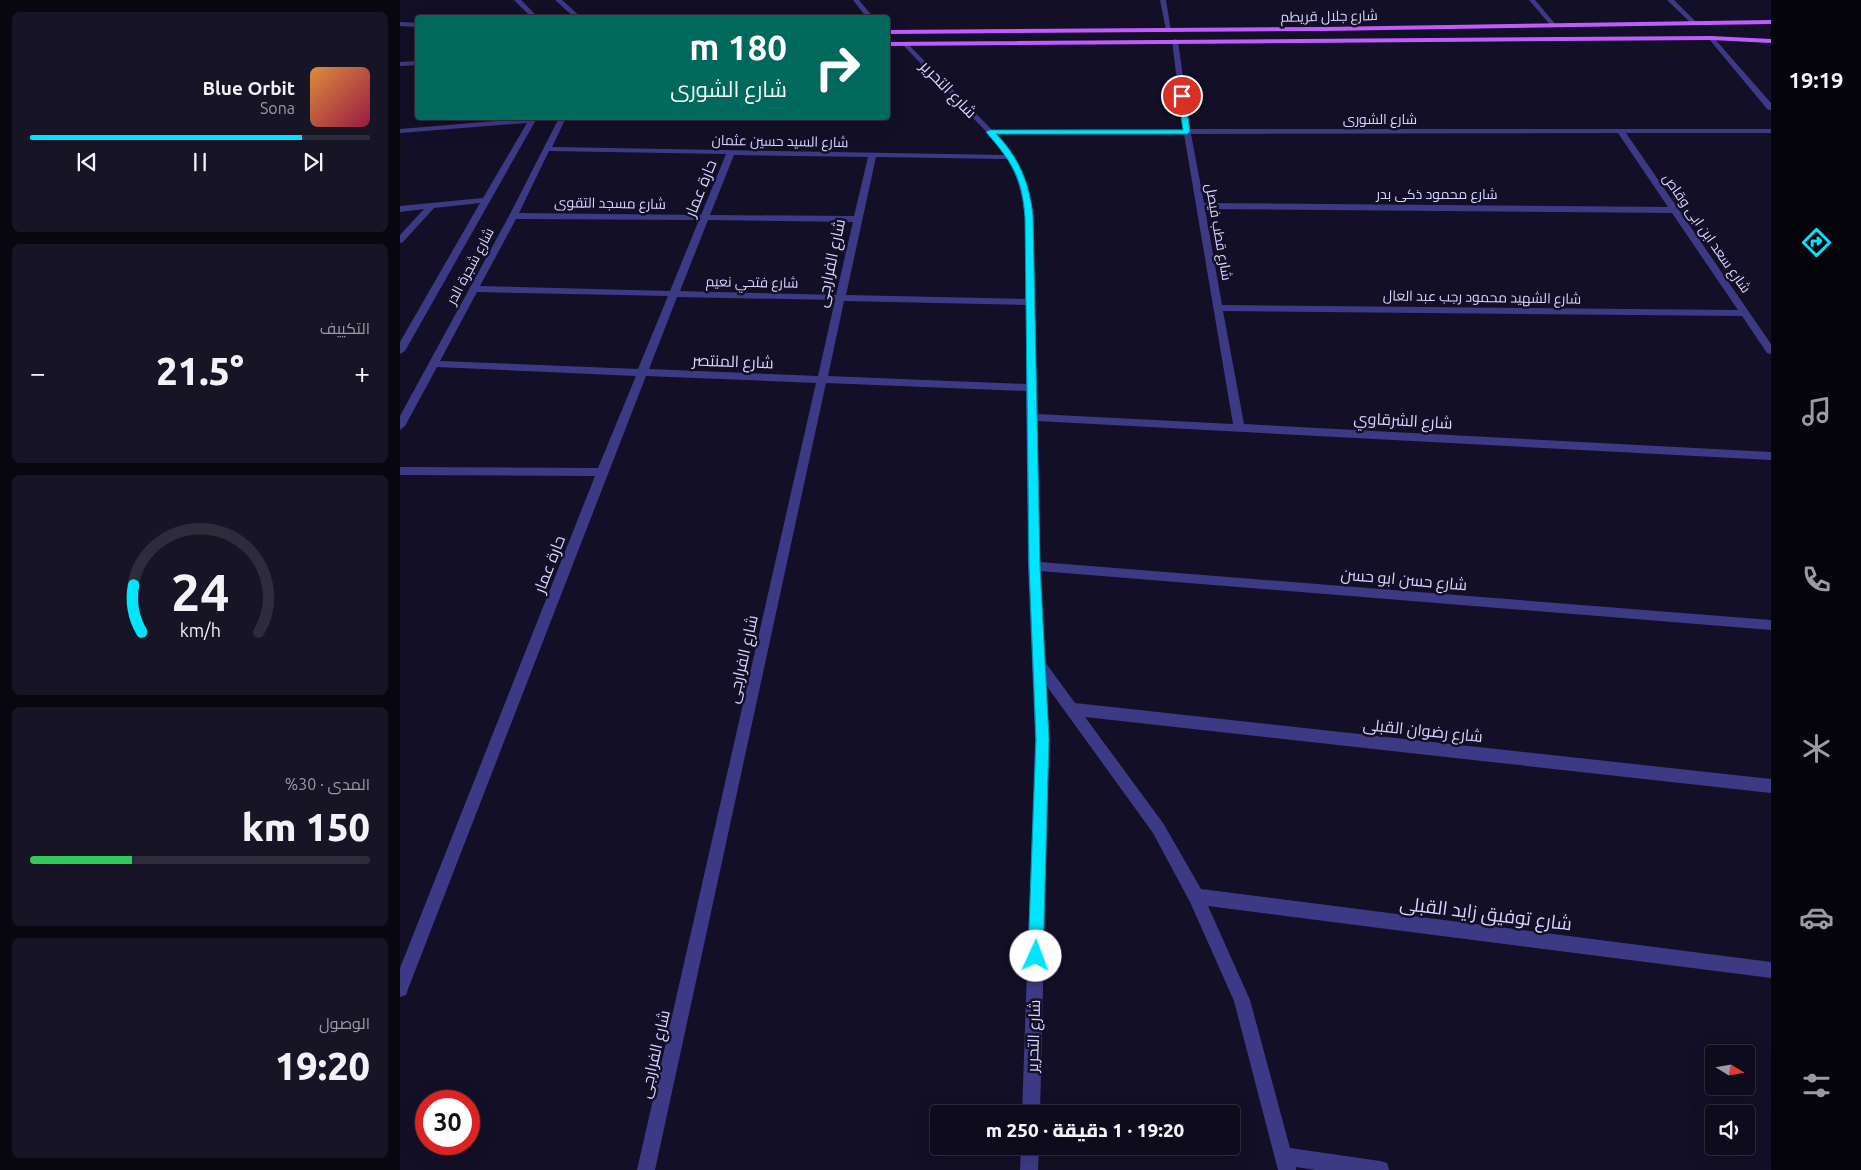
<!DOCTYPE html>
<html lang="ar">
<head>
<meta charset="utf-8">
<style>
  :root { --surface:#0e0b1c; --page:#171425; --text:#f1f3f6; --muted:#9b9ba3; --line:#2e2b3b; --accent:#00e5ff }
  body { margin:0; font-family:Ubuntu,Cairo,sans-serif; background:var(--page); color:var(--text); direction:rtl; height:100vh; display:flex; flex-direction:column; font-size:19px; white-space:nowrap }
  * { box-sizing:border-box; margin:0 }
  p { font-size:16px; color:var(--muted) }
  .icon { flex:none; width:28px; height:28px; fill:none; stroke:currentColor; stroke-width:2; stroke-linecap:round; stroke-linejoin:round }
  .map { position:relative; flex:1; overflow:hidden; direction:ltr }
  .side { display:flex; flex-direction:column; gap:12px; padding:12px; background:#08060f; width:400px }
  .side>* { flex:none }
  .banner { position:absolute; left:15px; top:15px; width:475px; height:105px; border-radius:5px; box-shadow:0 5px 20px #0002,0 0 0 1px var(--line); direction:rtl; background:#00695c; color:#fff; overflow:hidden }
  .needle { width:32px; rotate:101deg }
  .buttons { position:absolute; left:1305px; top:1045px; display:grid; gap:10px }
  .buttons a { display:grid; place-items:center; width:50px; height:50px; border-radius:5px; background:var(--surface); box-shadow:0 5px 20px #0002,0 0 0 1px var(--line); font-size:25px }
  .speed { position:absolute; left:15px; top:1090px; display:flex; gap:10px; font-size:25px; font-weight:700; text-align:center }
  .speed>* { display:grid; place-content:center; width:65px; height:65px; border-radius:50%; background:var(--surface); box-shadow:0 5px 20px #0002,0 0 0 1px var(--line); line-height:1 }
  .speed .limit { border:8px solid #d22; background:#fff; color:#111 }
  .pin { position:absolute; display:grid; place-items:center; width:42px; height:42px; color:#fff; margin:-21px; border:2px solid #fff; border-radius:50%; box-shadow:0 1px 5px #0007 }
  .me { position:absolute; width:55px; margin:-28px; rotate:2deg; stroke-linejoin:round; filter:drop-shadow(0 0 4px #0008) }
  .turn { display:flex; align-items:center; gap:18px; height:105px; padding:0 20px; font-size:22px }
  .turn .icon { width:65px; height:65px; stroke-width:2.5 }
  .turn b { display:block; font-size:35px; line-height:42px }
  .big { font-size:38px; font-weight:800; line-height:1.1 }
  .side .widget { flex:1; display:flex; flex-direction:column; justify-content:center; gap:8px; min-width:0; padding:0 18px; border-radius:8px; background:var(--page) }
  .side .dial { align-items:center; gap:0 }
  .dial svg { height:130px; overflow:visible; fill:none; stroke:var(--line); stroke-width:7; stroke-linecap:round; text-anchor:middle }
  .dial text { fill:var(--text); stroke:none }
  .song { display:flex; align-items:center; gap:15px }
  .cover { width:60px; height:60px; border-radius:8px; background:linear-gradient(135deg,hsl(30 70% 55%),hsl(340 70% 35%)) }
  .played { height:5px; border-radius:2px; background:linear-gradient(90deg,var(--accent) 80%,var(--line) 80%) }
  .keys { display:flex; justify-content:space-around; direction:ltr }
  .heat { display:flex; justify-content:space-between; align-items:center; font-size:28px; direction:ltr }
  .charge { height:8px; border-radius:4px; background:linear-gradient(90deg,#34c759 30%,var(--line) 0) }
  .trip { position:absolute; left:530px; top:1105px; width:310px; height:50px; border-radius:5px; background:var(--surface); box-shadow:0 5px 20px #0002,0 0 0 1px var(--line); font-weight:800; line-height:50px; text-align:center; direction:rtl }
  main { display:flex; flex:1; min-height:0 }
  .dock { display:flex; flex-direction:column; width:90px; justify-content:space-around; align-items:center; background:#06040b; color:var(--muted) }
  .dock .icon { width:35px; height:35px }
  .dock .selected { color:var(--accent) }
  .dock b { font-size:22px; color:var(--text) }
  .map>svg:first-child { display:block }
</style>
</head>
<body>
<main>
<nav class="dock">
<b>19:19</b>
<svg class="icon selected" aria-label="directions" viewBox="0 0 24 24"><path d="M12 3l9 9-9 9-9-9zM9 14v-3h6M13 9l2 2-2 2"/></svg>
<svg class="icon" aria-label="music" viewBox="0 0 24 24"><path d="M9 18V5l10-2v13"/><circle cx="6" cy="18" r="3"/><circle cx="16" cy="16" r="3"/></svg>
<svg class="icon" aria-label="phone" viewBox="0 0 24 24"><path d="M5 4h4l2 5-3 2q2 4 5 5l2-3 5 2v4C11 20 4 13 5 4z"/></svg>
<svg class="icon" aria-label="climate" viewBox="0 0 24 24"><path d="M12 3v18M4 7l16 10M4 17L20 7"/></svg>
<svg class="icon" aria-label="car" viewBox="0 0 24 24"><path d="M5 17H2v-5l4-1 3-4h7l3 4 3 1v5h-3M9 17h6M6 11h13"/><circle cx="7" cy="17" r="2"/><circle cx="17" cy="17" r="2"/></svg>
<svg class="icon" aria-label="filters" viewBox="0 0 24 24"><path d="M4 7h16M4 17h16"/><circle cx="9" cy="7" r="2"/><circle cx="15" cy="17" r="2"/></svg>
</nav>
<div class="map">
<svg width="1371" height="1170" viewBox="0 0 1371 1170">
  <rect width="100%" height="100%" fill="#130f26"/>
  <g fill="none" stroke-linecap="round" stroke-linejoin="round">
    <!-- minor -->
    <path fill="#3d3a85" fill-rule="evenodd" d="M114,0H121L139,18H132Z
      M155,0H162L182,18H175Z
      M453,0H459L474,18H467Z
      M760,0H766L771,31L766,30Z
      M1129,0H1135L1156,25V27H1152Z
      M1267,0H1274L1297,23V25H1293Z
      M0,22L18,23V27L0,26Z
      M1309,37H1313L1371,103V110H1368L1309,39Z
      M775,39L778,41L790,129H1371V133H1226L1371,344V354L1367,353L1342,316L823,311L844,424L1371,452V460L637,421L640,562L1371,620V630L640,571L645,662L675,703L1371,779V793L685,717L763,823L801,889L1371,962V978L808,906L850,1000L890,1148L980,1161L987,1163L989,1170H916L896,1167V1170H878L834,1001L790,902L753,833L646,685L649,739L640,1114H622L635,739L628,566L626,391L426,383L255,1170H237L416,383L246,376L8,989L6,995L0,997V968L195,476L0,475V467L198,468L236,376L37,367L5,426L0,430V416L109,216L159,118H166L152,147L604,155L599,145L503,45V43H507L592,130L783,129L772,41ZM1218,133L1268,207L804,203L791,134ZM597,134H784L833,424L637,414L633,217C630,184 620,158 597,134ZM149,151L326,154L301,215L119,213ZM334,155L468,157L454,216L310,215ZM476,157L607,159C632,200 625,252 625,299L446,295ZM805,209L1272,213L1338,310L822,305ZM116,219L299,220L270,291L80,286ZM308,220L453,222L436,295L280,291ZM77,292L268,296L238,369L40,361ZM277,297L435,300L418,376L249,369ZM444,301L626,305V384L428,376Z
      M18,61V65L0,66V62Z
      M130,118H137L5,351L0,354V342L80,203L34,208L3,242L0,243V235L24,209L0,212V206L83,198L127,123L0,133V129Z
      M621,1146H639L638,1170H620Z"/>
    <!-- major -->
    <path fill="#c25bff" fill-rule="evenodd" d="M1371,20V24L924,31L488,34V30L924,27Z
      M1311,36L1371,39V43L1311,40L488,46V42Z"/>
  </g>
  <!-- route -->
  <path fill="#00e5ff" stroke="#0095a6" d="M782,94L785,96L790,132L787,134H596C619,157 630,185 633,217L640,566L649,739L643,956L641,961L636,963L630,961L628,956L636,739L629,566L625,217C622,177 612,162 586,132L590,130H783L778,96Z"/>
  <g text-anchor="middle" stroke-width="5" stroke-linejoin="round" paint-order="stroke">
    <!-- far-street labels -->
    <g font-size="14" fill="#d9d4ff" stroke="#130f26">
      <text transform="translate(929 16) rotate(-1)" y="5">شارع جلال قريطم</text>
      <text x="980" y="124">شارع الشورى</text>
      <text transform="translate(380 141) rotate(1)" y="5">شارع السيد حسين عثمان</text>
      <text x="1037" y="199">شارع محمود ذكى بدر</text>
      <text transform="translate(210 203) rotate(1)" y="5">شارع مسجد التقوى</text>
      <text transform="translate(819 232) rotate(80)" y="5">شارع قطب فيصل</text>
      <text transform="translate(1307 233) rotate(55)" y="5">شارع سعد ابن ابى وقاص</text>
      <text transform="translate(70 266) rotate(-62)" y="5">شارع شجرة الدر</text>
      <text transform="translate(352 282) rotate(1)" y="5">شارع فتحي نعيم</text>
      <text transform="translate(1082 297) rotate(1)" y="5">شارع الشهيد محمود رجب عبد العال</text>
    </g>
    <!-- street labels -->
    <g font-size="16" fill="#d9d4ff" stroke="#130f26">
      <text transform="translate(549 89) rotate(46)" y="6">شارع التحرير</text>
      <text transform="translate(300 188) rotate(-68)" y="6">حارة عمار</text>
      <text transform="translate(430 263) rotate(-78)" y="6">شارع الفرارجى</text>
      <text transform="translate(333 361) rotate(2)" y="6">شارع المنتصر</text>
      <text transform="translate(1003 420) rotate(3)" y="6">شارع الشرقاوي</text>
      <text transform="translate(149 564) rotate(-69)" y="6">حارة عمار</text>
      <text transform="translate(1004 579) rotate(5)" y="6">شارع حسن ابو حسن</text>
      <text transform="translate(342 659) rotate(-77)" y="6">شارع الفرارجى</text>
      <text transform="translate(1023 730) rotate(6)" y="6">شارع رضوان القبلى</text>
      <text transform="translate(633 1036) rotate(-88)" y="6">شارع التحرير</text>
      <text transform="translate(254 1054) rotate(-77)" y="6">شارع الفرارجى</text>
    </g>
    <!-- near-street labels -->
    <g font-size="19" fill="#d9d4ff" stroke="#130f26">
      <text transform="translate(1086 913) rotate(7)" y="7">شارع توفيق زايد القبلى</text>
    </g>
  </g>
</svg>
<div class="buttons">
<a><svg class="needle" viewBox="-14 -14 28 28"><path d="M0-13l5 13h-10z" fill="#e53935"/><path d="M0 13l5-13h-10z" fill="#9b9ba3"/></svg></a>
<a><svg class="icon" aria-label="sound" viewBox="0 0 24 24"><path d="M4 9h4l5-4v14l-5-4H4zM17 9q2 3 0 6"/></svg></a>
</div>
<div class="speed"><div class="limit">30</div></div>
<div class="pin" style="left:782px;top:96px;background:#d93025"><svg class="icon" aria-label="arrive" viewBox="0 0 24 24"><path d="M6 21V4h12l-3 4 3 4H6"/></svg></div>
<svg class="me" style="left:636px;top:956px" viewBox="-20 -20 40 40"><circle r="19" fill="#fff"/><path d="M0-13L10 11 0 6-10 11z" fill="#00e5ff"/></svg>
<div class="trip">19:20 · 1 دقيقة · 250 m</div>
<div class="banner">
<div class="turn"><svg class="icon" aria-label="right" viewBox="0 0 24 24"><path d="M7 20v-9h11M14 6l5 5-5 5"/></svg><div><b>180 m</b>شارع الشورى</div></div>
</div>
</div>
<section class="side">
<div class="widget">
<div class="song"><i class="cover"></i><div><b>Blue Orbit</b><p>Sona</p></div></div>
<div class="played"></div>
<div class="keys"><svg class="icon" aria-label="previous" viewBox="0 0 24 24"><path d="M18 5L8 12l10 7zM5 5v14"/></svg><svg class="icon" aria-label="pause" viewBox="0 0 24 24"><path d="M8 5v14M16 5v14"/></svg><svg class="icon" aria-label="next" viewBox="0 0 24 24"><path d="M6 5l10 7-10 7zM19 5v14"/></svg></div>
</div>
<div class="widget"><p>التكييف</p>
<div class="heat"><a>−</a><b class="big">21.5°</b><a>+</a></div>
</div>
<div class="widget dial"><svg viewBox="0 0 100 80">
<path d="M14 69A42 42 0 1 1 86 69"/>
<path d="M14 69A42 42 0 0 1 9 40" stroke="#00e5ff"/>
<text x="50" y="56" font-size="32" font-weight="700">24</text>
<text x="50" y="72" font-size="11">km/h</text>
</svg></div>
<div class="widget"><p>المدى · 30%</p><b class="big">150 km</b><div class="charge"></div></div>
<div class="widget"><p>الوصول</p><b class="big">19:20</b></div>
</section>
</main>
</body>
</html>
